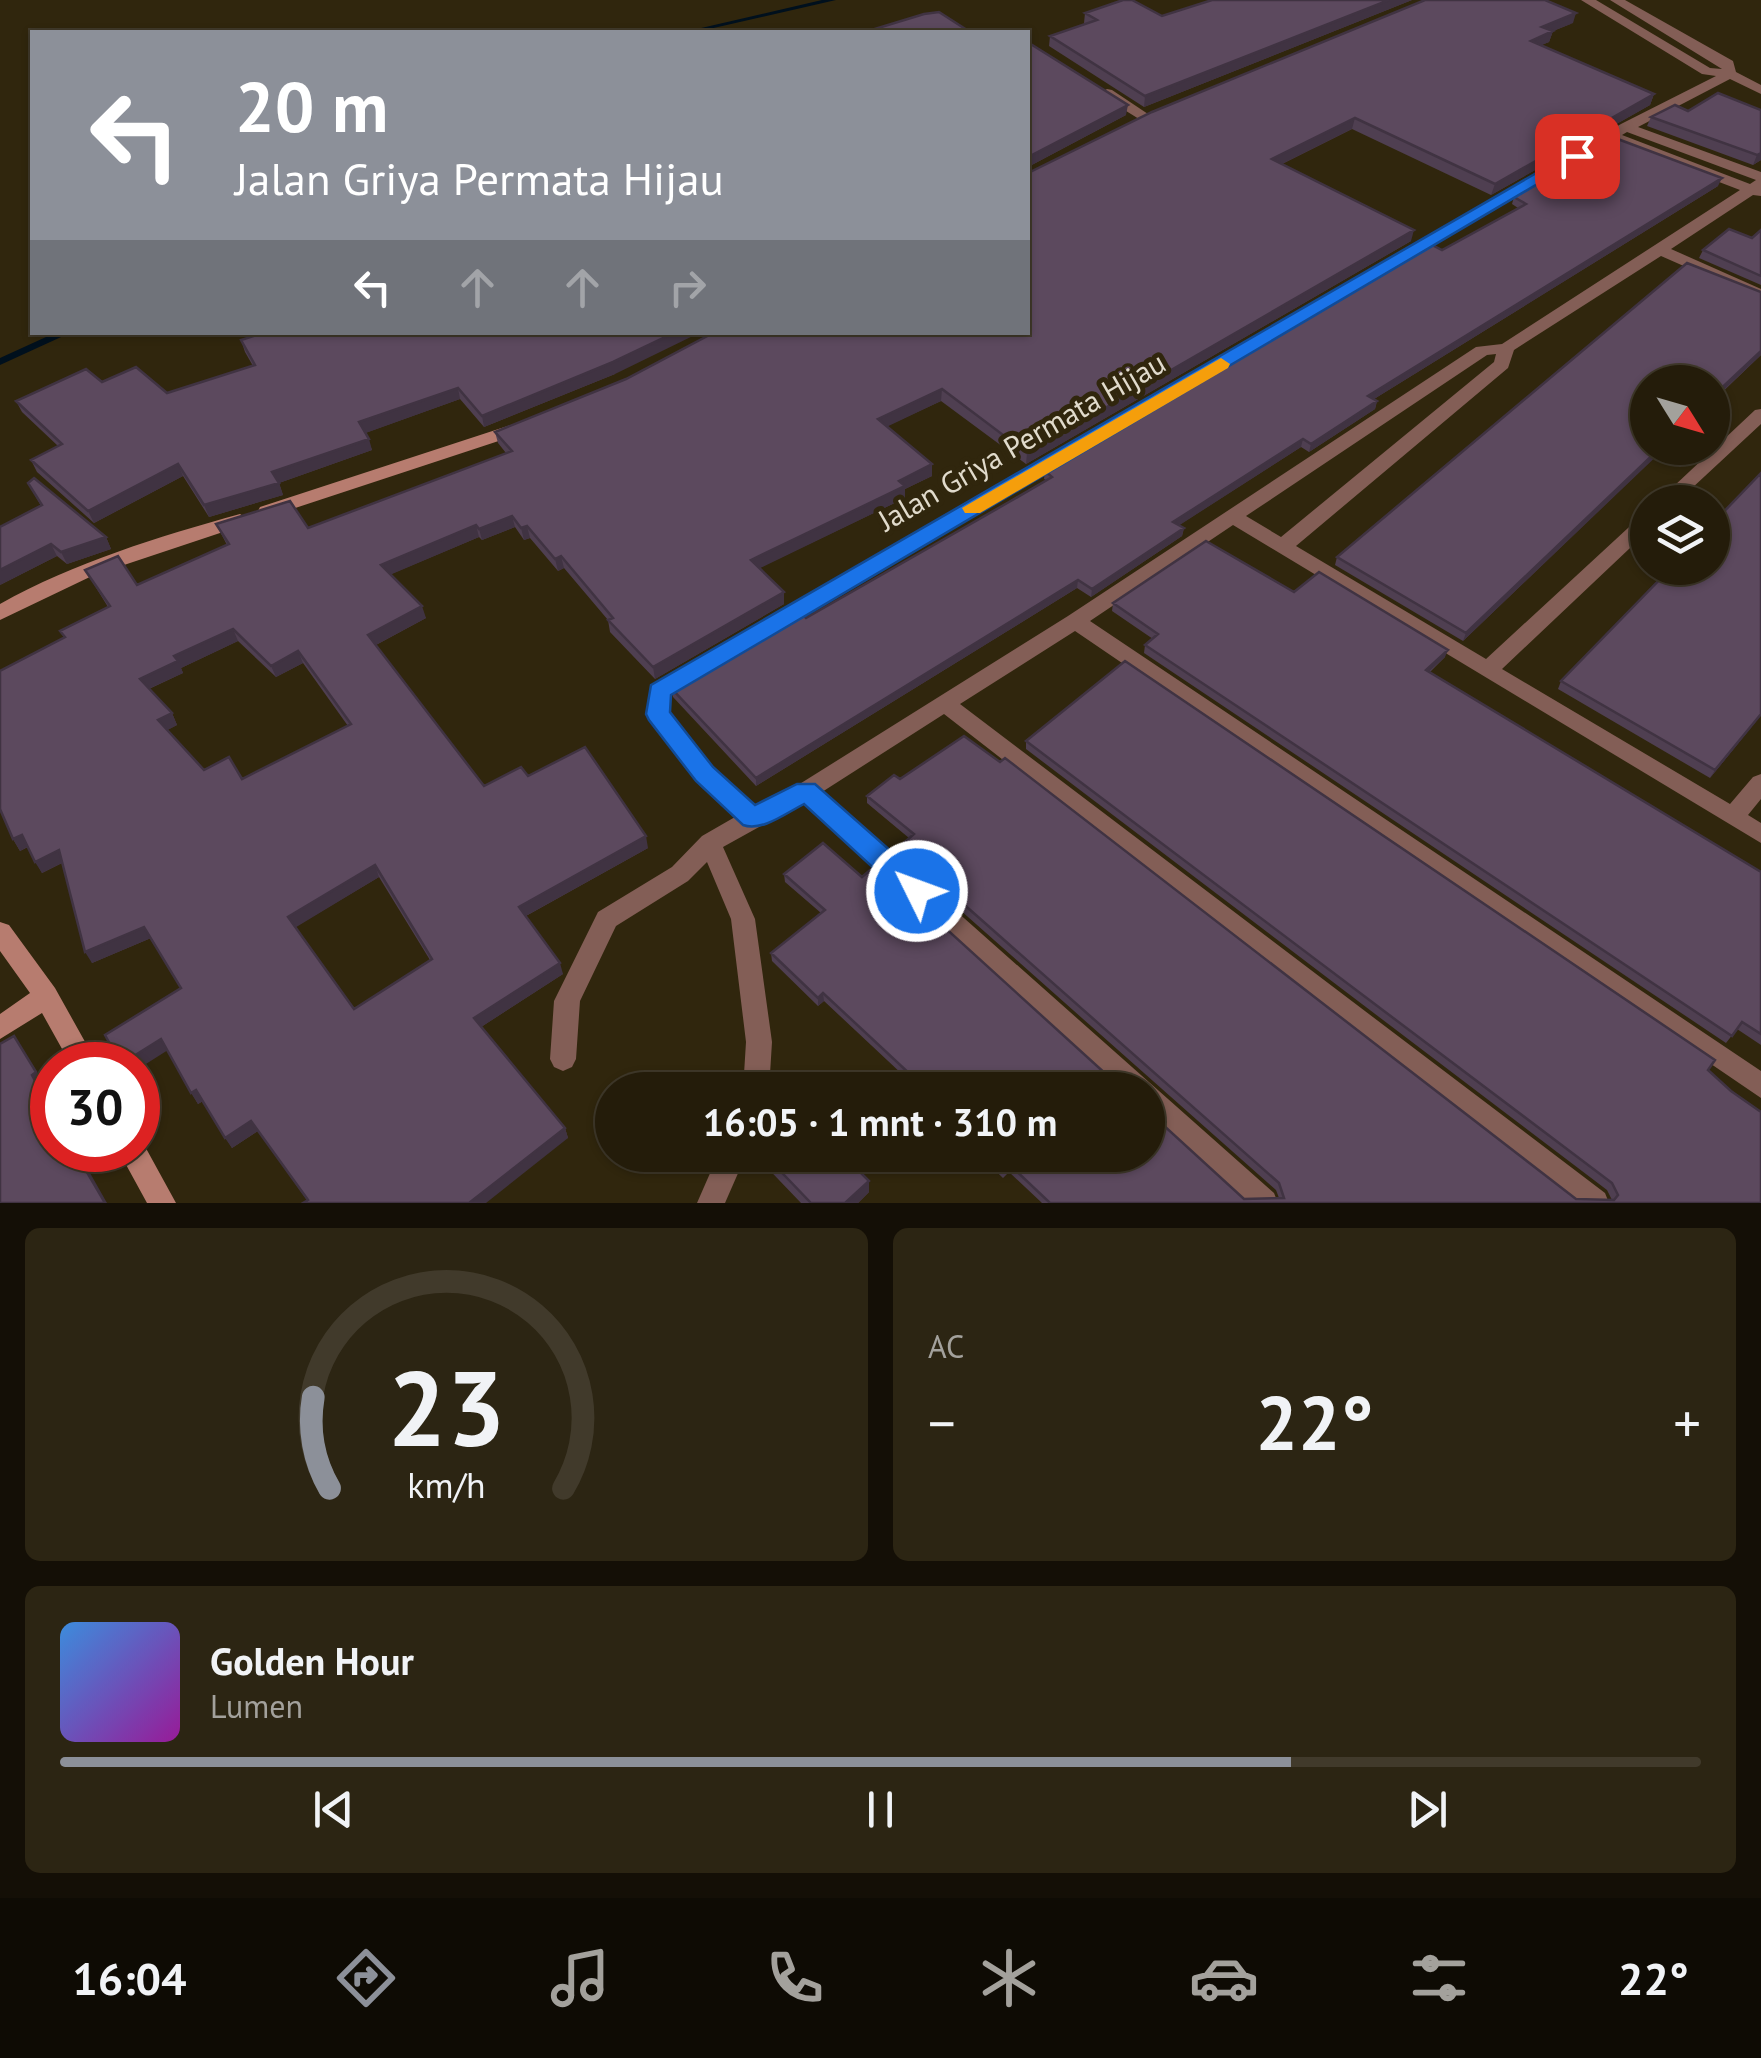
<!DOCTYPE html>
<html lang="id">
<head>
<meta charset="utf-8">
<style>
  :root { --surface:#241c0a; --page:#2c2513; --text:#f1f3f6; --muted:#a3a19c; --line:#413a2b; --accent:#8c9099 }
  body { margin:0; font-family:"PT Sans",sans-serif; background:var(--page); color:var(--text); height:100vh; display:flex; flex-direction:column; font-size:38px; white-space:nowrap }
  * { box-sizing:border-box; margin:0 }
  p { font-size:32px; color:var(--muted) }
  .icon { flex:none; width:55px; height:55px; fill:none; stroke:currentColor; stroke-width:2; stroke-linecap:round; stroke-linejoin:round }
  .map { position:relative; height:1203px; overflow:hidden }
  .drawer { display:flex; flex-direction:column; gap:25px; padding:25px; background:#140f06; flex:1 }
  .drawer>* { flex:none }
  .guide { position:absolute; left:30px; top:30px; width:1000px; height:305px; border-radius:0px; box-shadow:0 2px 8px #0004,0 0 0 2px var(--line); background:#8c9099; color:#fff; overflow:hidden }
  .needle { width:65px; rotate:127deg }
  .fabs { position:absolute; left:1630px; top:365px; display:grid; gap:20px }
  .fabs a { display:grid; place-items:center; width:100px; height:100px; border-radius:50%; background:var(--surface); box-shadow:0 2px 8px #0004,0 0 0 2px var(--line); font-size:50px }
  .speed { position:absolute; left:30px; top:1042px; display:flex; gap:20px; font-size:50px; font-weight:700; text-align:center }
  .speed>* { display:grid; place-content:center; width:130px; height:130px; border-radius:50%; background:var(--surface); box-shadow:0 2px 8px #0004,0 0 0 2px var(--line); line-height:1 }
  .speed .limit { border:15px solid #d22; background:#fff; color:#111 }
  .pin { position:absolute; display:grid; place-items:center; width:85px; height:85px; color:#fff; margin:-42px; border-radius:20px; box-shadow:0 5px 15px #0006 }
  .me { position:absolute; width:110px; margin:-55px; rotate:312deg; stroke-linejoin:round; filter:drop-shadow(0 0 8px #0008) }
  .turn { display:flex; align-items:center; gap:35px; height:210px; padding:0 40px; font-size:45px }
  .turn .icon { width:130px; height:130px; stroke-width:2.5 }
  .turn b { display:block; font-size:70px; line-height:85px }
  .lanes { display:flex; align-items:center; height:95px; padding:0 40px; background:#0003; justify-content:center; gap:50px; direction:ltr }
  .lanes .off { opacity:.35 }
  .big { font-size:75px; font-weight:600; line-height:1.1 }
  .drawer .tile { flex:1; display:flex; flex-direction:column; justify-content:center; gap:15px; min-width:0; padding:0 35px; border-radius:15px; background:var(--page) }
  .drawer .dial { align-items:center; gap:0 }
  .dial svg { height:260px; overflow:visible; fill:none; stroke:var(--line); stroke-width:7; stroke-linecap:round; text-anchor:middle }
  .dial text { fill:var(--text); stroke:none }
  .song { display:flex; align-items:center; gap:30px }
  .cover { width:120px; height:120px; border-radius:15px; background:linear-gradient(135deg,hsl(210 70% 55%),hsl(300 70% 35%)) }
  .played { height:10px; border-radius:5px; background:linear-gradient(90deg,var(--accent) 75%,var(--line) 75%) }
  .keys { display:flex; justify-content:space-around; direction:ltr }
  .heat { display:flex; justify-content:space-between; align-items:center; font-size:55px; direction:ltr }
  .drawer .tiles { flex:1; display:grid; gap:25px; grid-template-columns:1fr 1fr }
  .tile:last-child { grid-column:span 2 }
  .trip { position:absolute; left:595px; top:1072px; width:570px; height:100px; border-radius:50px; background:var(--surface); box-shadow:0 2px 8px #0004,0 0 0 2px var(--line); font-weight:600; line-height:100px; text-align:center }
  .tabs { display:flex; height:160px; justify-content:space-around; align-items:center; background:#0e0b04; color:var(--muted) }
  .tabs .icon { width:70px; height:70px }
  .tabs .on { color:var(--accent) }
  .tabs b { font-size:45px; color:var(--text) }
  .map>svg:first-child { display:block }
</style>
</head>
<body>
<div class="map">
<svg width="1761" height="1203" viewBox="0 0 1761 1203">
  <rect width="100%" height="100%" fill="#30260d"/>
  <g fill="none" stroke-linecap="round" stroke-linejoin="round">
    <!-- stream -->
    <path fill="#00101d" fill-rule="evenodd" d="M822,0H836L696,32H684Z
      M57,332H72L0,365V358Z"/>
    <!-- street -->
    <path fill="#835e56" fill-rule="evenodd" d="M1581,0H1596L1710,68L1722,69L1610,0H1625L1733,61L1736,72L1761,85V94L1730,79L1638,127L1761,172V196L1753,195L1671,249L1761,289V300L1661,256L1514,350L1508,368L1296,546L1486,659L1641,516L1648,514V531L1502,669L1730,804L1753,777L1761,774V799L1748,815L1761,823V843L1233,525L1090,621L1761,1071V1098L1075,631L960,704L1605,1193L1609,1203H1573L944,714L822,792L1274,1193L1278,1203H1244L1148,1115V1090H1120L804,802L723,847L755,919L772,1042L769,1090H743L746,1042L731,919L707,862L688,881L616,926L580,1001L576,1059L572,1067L563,1071L554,1067L550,1059L554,1001L598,912L672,867L702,836L735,817L696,780L650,720L647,714L652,685L1621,124L1716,76L1702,74ZM1627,132L1756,180L1750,184L1622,135ZM1612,141L1740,190L1502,344L1476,347L1068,616L798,785L754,806L712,768L669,712V695ZM1496,354L1494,362L1281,537L1246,516L1487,355Z
      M1107,89L1112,90L1151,116L1139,119L1102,96L1100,93Z
      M1761,409V424L1677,502H1657L1755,410Z
      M718,1155H746L725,1203H697Z"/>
    <!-- secondary -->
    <path fill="#b77c6f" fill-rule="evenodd" d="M520,422L526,424L529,428L526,432L274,515L267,517L258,511L260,507Z
      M240,514L249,520L247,524L94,575L0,620V604C75,562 158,537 240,514Z
      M0,922L9,925L55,988L98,1065H71L42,1013L0,1039V1014L30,993L0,951Z
      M138,1139L142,1141L176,1203H147L118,1150H138Z"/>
  </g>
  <!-- wall -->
  <path fill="#4f3f51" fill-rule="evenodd" d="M1212,0H1412L1144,107L1049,46L1050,36L1085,24L1084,23L1085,13L1162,16Z
    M1573,23L1553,31L1549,42L1541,45L1654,94L1650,105L1491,195L1352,129L1282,164L1411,241L1026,464L941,401L887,426L932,476L905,489V498L759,568L784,604L655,679L610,632L608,620L564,568L558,571L530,538L524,540L515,527L482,540L479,537L391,574L426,618L376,645L484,786L528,776L648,848L526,916L563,974L481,1027L565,1128L568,1138L307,1200L258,1131L232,1148L203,1101L198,1104L167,1050L138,1065H122L121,1064L181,988L151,938L92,963L62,863L42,873L28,847L20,851L13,839L64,637L60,631L108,607L85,570L137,585L227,545L216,524L308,528L506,453L498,443L495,432L626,379L1028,332V43L1126,115L1028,167V173ZM238,641L276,677L303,663L348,726L242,779L204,770L167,730L177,725L172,713L149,689L183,673L181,668ZM379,877L430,960L354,1009L295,927Z
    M1761,110V160L1753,165L1647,126L1651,117L1688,111Z
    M1718,186L1374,399L1377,401L1375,409L1309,452L1301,447L1179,525L1184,528L1182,536L1091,597L1077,588L756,786L673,697L672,689L806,618L1046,480L1044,479L1045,471L1518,208L1512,204L1514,197Z
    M1761,230V285L1699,258L1703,250L1752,238Z
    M1761,292V355L1463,641L1335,565L1337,557Z
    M241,340L615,374L484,427L460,399L365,433L372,450L279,483L283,495L209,517L183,476L94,523L37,472L31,460L58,446L22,412L16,401L102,382L167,393L253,366L245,352Z
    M1761,473V715L1710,778L1558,689L1561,681Z
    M28,483L106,537L111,549L67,564L57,556L0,585L41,506Z
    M1294,592L1445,657L1430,672L1761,872V1045L1737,1029L1726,1043L1144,653L1145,645L1153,639L1112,611L1113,603Z
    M1026,741L1708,1070L1761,1203H1042L1009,1172L1003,1178L979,1155H1148L1244,1199L1279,1198L1276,1190L898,855L899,847L909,838L867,803V796L900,779L1576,1199L1612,1200L1607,1190L1026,749Z
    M784,874L862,877L1119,1086L1146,1090H919L824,1001L818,1006L772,961L771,953L821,913L785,882Z
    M755,1155H860L852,1163L869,1192L858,1203H801Z"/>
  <!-- shaded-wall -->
  <path fill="#403342" d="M1389,0H1412L1144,107L1145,96Z
    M1576,13L1573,23L1553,31L1549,42L1528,51L1531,41L1542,27Z
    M1654,94L1650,105L1491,195L1495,184Z
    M1128,105L1126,115L1028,167V157Z
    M1355,118L1352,129L1270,170L1272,159Z
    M1761,153V160L1753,165L1757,155Z
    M1722,178L1718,186L1366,404L1368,396Z
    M1414,230L1411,241L1026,464L1027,453Z
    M676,332H701L615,374L484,427L482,416Z
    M1761,351V355L1712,401V397Z
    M458,388L460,399L363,434L359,422Z
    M942,389L941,401L878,431V419Z
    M1377,401L1375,409L1309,452L1311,444Z
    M369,439L372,450L276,484L272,472Z
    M1303,439L1301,447L1172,530L1173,522Z
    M1660,448H1665L1463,641L1466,633Z
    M178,464L183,476L94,523L88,511Z
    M932,464V476L905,489V498L752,572L751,560L899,481Z
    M279,483L283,495L209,517L204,505Z
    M512,516L515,527L482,540L479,529Z
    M476,525L479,537L385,577L381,565Z
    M527,526L530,538L524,540L521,528Z
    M1184,528L1182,536L1091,597L1092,589Z
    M106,537L111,549L67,564L61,552Z
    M51,544L57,556L0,585V570Z
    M561,556L564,568L558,571L555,559Z
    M1078,580L1077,588L756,786V778Z
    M784,592V604L655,679L653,667Z
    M422,606L426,618L372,647L368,635Z
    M233,629L238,641L181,668L183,673L146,690L140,679L174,656Z
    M1448,650L1445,657L1423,677L1426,670Z
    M298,651L303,663L276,677L271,666Z
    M172,713L177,725L164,732L158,720Z
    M1761,714V715L1710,778L1715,770Z
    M22,835L29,846L20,851L13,839Z
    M646,836L648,848L522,918L519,907Z
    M59,850L66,861L42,873L35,862Z
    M375,865L379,877L293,929L288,917Z
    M144,927L151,938L92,963L85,952Z
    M560,963L563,974L478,1029L474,1018Z
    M823,993L824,1001L818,1006V998Z
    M14,1036L44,1083L40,1085L52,1108V1112L32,1075Z
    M161,1039L168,1050L138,1069V1065L121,1064Z
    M196,1090L203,1101L198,1104L191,1093Z
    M251,1121L258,1131L232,1148L225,1138Z
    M565,1128L568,1138L486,1203H469Z
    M74,1150H77L107,1203H105Z
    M848,1155H860L846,1169L845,1157Z
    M869,1181V1192L858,1203H845Z"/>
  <!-- building -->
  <path fill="#5c495e" stroke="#403342" stroke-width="2.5" fill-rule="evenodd" d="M1123,0H1132L1162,16L1212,0H1389L1145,96L1050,36L1097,20L1085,13Z
    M1425,0H1545L1576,13L1542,27L1553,31L1531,41L1654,94L1495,184L1355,118L1272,159L1414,230L1027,453L942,389L878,419L932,464L899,481L905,486L751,560L784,592L653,667L608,620L613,618L561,556L555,559L527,526L521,528L512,516L479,529L476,525L381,565L422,606L368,635L484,786L521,767L528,776L585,747L646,836L519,907L560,963L474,1018L565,1128L469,1203H303L308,1200L251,1121L225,1138L196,1090L191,1093L161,1039L121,1064L105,1035L181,988L144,927L85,952L59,850L35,862L22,835L13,839L0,809V671L65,637L60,631L110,606L85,570L118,556L137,585L229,544L216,524L290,501L308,528L512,451L495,432L626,379L715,332H1028V164V173L1152,112ZM233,629L271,666L298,651L351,724L242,779L229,757L204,770L158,720L172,713L140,679L178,661L174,656ZM375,865L432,959L354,1009L288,917Z
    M939,12L970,32H865L924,14Z
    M1028,43H1029L1128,105L1028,157Z
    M1718,93L1761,110V153L1757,155L1651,117L1675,105L1688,111Z
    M1615,138L1722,178L1368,396L1377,401L1311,444L1303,439L1173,522L1184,528L1092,589L1078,580L756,778L672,689L801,613L806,618L1009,502L1052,477L1045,471L1432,245L1442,250L1526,204L1514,197Z
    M1729,229L1752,238L1761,230V276L1703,250Z
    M1687,263L1761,292V351L1712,397V382H1648V448H1660L1466,633L1337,557Z
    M266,332H676L613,362L482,416L458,388L359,422L369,439L272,472L279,483L204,505L178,464L88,511L31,460L62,444L16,401L86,369L102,382L136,367L167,393L255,365L241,340Z
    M1761,473V714L1715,770L1561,681L1671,568H1712V524Z
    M34,478L106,537L61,552L51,544L0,570V527L42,505L28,483Z
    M1206,541L1294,592L1319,572L1448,650L1426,670L1761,872V1034L1742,1022L1732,1036L1145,645L1158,634L1113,603Z
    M1125,661L1715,1060L1708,1070L1731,1091L1761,1112V1203H1050L1010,1165L1004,1171L987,1155H1148V1111L1244,1199L1284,1198L1279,1183L899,847L914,834L867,796L894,775L900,779L964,736L1000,762L1005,758L1576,1199L1614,1200L1618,1195L1612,1183L1026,741Z
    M823,843L862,877L876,865L1119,1086H1146V1090H927L823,993L818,998L771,953L825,910L784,874Z
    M14,1036L36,1072L32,1075L52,1112V1150H74L105,1203H0V1044Z
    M823,1084L829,1090H815Z
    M765,1155H848L845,1157L869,1181L845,1203H811Z"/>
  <!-- route -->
  <path fill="#1a73e8" stroke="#114b97" stroke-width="2.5" d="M1571,153L1585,156L671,695L670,712L713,767L755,805L797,784H815L927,883L930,891L927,899L917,902L907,899L804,804C786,813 762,832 743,825L696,781L649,720L646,714L651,685Z"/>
  <!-- slow -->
  <path fill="#f59e0b" d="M1221,358L1230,364L1228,368L980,513H965L962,508Z"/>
  <g text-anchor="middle" stroke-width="10" stroke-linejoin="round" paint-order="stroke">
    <!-- street labels -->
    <g font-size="30" fill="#e1dbcc" stroke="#30260d">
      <text transform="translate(1022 442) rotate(-30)" y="10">Jalan Griya Permata Hijau</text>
    </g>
  </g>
</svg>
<div class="fabs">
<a><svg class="needle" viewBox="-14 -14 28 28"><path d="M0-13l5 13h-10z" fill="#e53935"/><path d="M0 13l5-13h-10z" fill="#a3a19c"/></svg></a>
<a><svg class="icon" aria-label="layers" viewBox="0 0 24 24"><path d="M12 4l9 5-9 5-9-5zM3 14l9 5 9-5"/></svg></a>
</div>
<div class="speed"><div class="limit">30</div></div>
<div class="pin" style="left:1577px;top:156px;background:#d93025"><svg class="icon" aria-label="arrive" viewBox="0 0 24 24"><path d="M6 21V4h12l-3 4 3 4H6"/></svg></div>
<svg class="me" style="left:917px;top:891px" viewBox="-20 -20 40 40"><circle r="17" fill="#1a73e8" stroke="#fff" stroke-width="3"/><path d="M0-11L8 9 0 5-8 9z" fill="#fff"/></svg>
<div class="trip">16:05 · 1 mnt · 310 m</div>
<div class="guide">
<div class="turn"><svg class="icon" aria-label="left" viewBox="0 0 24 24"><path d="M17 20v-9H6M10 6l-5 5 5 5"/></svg><div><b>20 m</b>Jalan Griya Permata Hijau</div></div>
<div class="lanes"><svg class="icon" aria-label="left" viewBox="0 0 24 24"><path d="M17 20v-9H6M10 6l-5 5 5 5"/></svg><svg class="icon off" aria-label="ahead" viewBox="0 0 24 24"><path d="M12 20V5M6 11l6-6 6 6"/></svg><svg class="icon off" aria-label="ahead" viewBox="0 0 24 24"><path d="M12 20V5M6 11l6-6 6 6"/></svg><svg class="icon off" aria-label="right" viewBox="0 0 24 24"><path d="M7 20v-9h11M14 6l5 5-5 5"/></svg></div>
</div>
</div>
<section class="drawer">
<div class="tiles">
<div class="tile dial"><svg viewBox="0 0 100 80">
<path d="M14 69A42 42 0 1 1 86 69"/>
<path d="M14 69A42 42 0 0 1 9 41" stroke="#8c9099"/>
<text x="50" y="56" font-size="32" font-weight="700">23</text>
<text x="50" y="72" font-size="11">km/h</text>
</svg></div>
<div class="tile"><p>AC</p>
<div class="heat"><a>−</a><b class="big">22°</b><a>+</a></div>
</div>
<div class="tile">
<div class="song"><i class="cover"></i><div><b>Golden Hour</b><p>Lumen</p></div></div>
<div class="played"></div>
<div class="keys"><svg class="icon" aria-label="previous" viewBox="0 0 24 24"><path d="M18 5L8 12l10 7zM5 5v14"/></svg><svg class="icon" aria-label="pause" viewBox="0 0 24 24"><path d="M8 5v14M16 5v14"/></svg><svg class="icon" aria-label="next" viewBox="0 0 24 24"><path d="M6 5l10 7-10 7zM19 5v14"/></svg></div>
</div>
</div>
</section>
<nav class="tabs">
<b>16:04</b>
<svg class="icon on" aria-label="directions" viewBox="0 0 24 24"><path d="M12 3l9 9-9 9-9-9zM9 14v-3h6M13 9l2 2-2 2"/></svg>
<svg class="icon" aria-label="music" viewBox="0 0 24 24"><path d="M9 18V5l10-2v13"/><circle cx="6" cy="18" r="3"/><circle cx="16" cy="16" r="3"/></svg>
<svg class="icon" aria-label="phone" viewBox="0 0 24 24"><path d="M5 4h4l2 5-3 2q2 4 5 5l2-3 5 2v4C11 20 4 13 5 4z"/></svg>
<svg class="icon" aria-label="climate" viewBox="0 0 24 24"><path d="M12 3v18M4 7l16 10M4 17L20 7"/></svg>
<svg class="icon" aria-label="car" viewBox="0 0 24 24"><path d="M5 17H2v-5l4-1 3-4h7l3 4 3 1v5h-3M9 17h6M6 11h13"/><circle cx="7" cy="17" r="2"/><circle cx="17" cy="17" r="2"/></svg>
<svg class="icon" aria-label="filters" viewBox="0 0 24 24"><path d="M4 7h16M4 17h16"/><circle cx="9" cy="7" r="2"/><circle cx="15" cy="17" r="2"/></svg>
<b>22°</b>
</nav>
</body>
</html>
